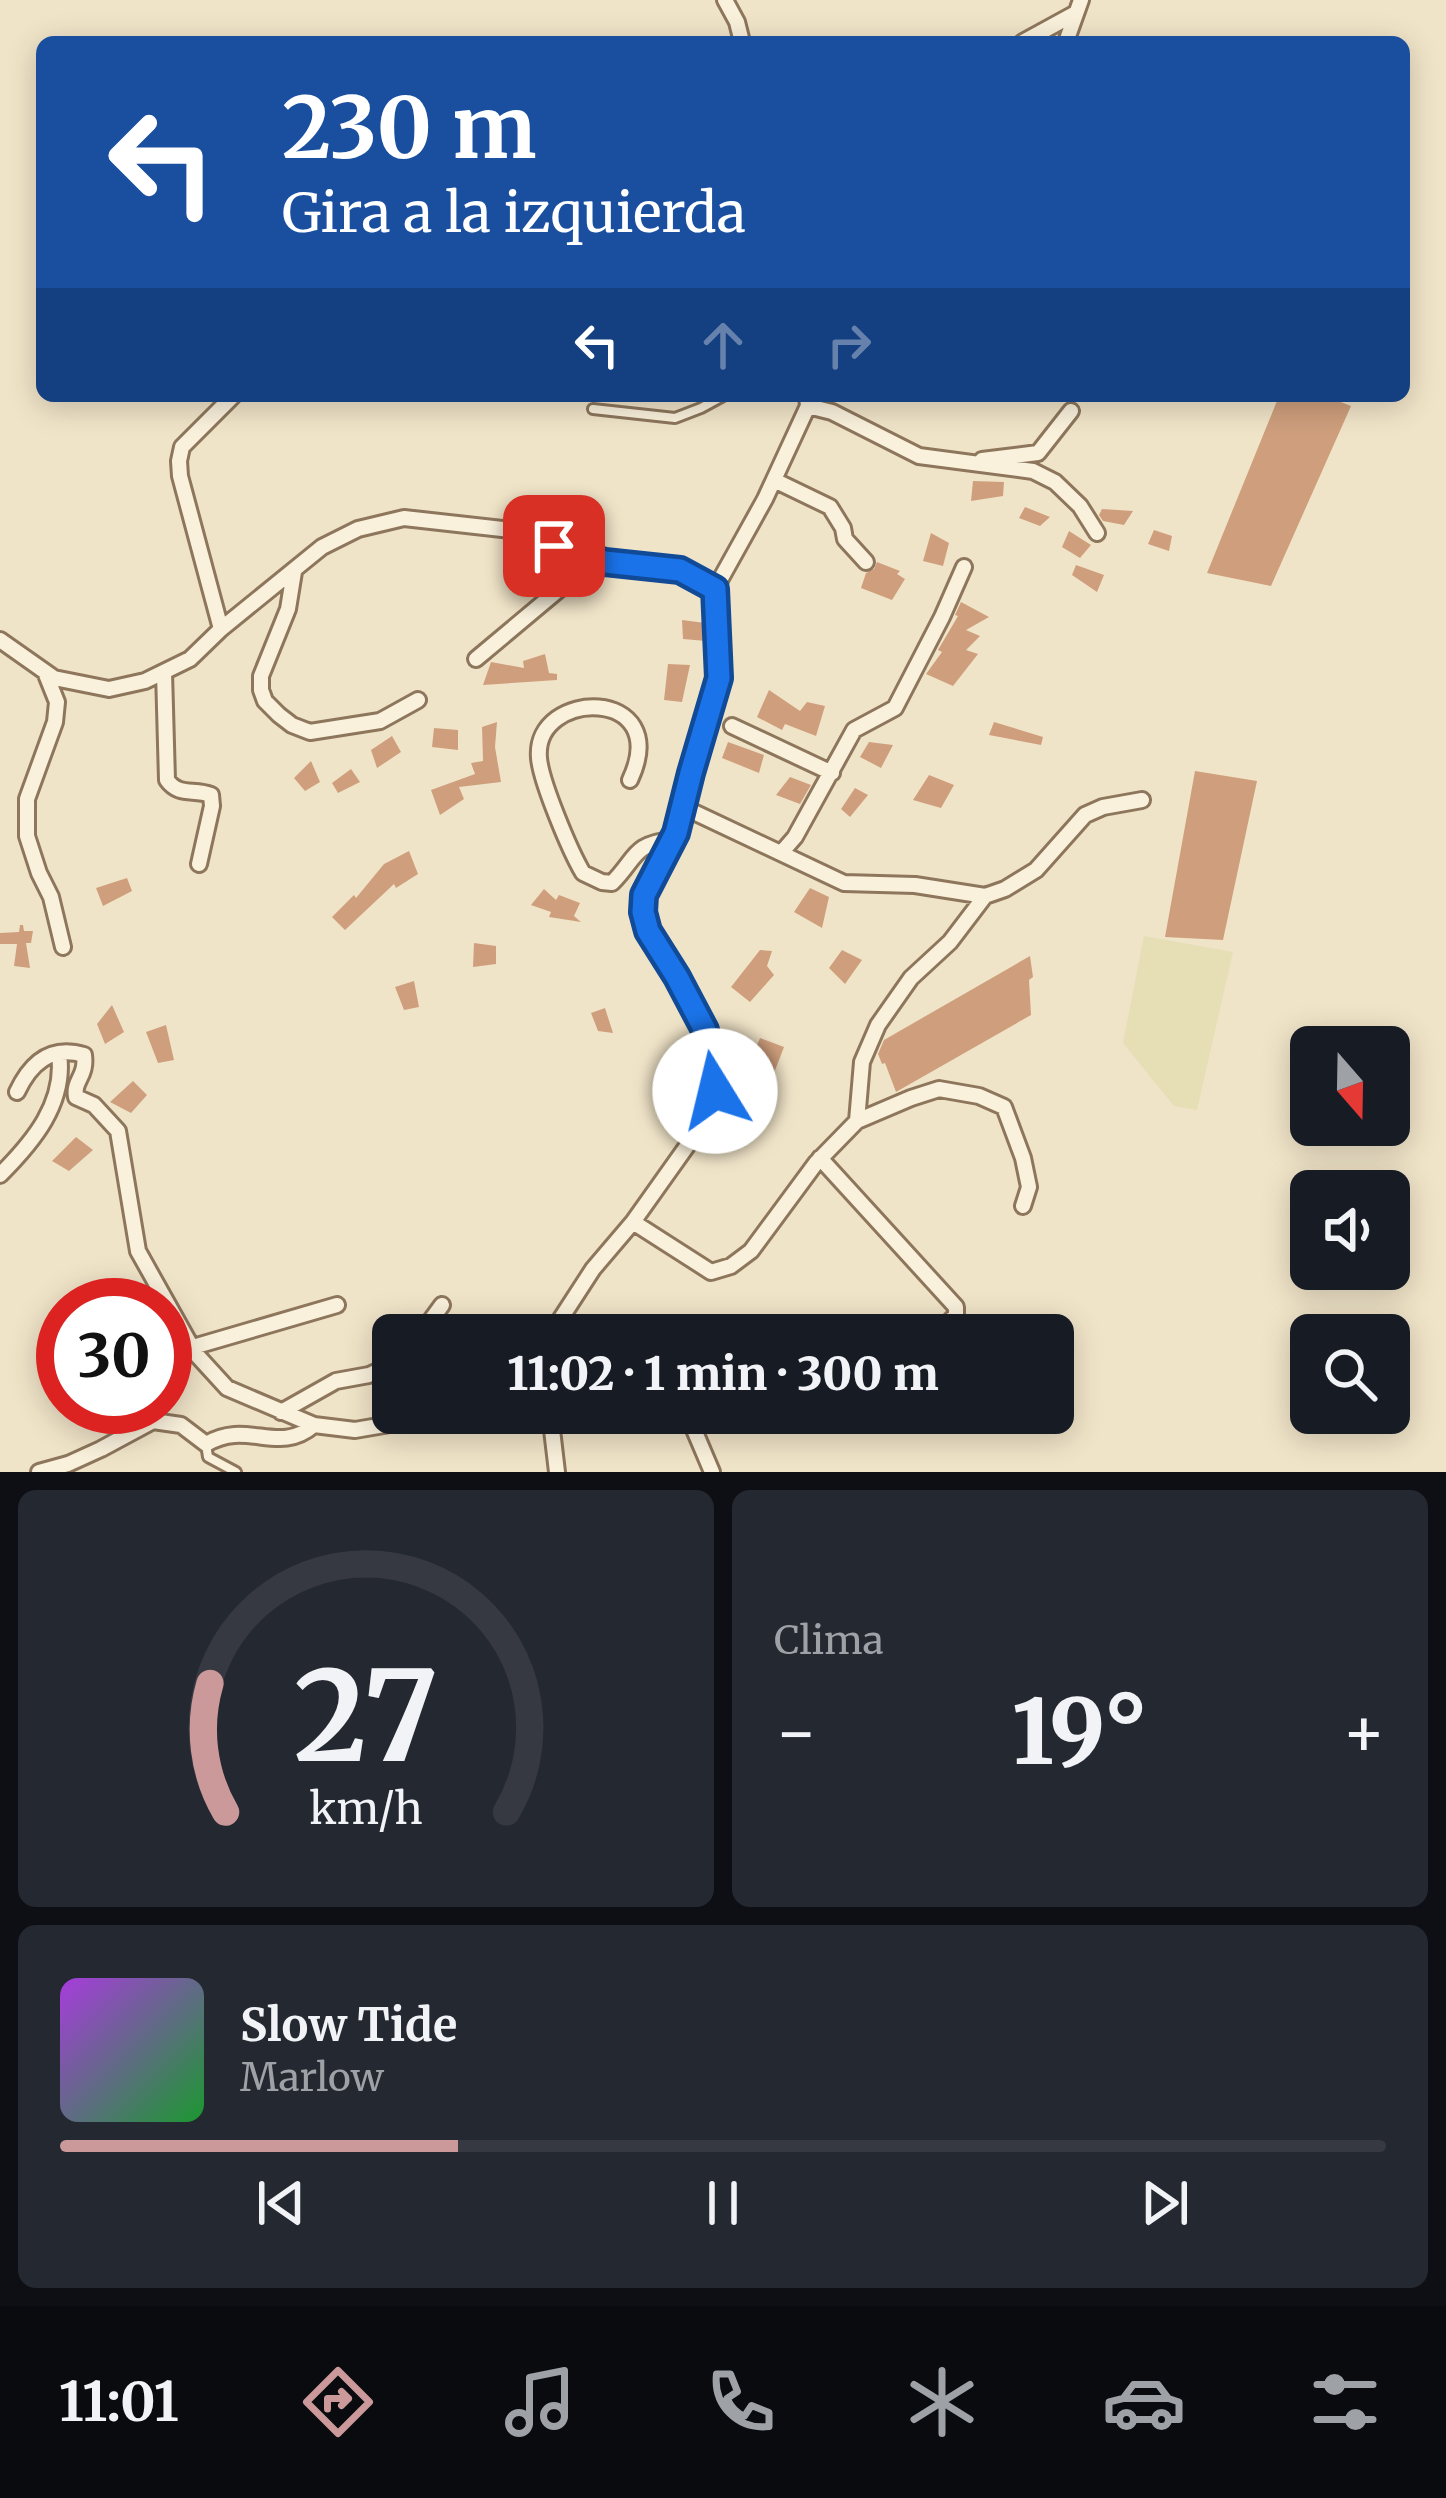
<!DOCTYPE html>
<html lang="es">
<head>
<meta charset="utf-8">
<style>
  :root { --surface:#171b24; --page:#242831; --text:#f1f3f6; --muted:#9ea1a6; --line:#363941; --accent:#cc999b }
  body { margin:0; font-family:Merriweather,serif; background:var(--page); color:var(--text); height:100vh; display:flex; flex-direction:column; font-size:45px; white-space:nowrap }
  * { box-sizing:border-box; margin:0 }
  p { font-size:39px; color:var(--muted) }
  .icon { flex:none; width:66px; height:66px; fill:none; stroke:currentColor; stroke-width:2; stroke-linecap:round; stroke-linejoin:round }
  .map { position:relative; height:1472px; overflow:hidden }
  .side { display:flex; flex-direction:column; gap:18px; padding:18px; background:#0d0f14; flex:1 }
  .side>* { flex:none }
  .hud { position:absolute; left:36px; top:36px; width:1374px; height:366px; border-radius:18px; box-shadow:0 6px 30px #0003; background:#1a4fa0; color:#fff; overflow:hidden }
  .needle { width:78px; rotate:160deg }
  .fabs { position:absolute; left:1290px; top:1026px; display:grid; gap:24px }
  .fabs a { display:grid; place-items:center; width:120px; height:120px; border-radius:18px; background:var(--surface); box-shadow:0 6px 30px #0003; font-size:60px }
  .speed { position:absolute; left:36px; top:1278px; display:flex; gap:24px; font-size:60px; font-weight:700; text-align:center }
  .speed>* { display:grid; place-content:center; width:156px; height:156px; border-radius:50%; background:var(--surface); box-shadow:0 6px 30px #0003; line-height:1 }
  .speed .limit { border:18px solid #d22; background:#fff; color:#111 }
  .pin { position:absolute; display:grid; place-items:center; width:102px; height:102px; color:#fff; margin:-51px; border-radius:24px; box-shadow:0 6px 18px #0006 }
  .me { position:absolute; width:132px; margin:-66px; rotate:351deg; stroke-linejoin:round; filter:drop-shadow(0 0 9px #0008) }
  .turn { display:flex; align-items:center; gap:42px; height:252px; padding:0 48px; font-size:54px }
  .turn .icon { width:156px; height:156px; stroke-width:2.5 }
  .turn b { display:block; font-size:84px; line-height:102px }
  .lanes { display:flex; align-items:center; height:114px; padding:0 48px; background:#0003; justify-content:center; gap:60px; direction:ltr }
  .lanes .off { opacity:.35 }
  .big { font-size:90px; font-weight:800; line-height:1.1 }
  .side .widget { flex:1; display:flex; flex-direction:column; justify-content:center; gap:18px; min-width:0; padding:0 42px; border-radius:18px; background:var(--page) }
  .side .dial { align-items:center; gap:0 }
  .dial svg { height:312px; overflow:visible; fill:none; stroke:var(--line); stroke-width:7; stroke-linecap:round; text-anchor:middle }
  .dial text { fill:var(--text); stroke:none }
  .song { display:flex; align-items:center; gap:36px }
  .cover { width:144px; height:144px; border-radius:18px; background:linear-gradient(135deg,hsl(280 70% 55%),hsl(130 70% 35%)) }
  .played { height:12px; border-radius:6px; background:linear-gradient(90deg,var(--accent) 30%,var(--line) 30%) }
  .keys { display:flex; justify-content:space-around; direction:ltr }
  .heat { display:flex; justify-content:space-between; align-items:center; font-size:66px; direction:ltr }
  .side .tiles { flex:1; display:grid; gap:18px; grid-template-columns:1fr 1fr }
  .widget:last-child { grid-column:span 2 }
  .trip { position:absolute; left:372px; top:1314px; width:702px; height:120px; border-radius:18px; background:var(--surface); box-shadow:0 6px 30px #0003; font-weight:800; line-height:120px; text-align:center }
  .dock { display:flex; height:192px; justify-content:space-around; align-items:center; background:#090b0e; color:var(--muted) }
  .dock .icon { width:84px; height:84px }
  .dock .active { color:var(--accent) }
  .dock b { font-size:54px; color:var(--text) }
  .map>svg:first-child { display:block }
</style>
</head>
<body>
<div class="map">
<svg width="1446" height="1472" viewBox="0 0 1446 1472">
  <rect width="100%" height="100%" fill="#f0e4c8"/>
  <!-- farmland -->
  <path fill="#e6deb5" d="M1144,936L1233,952L1197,1110L1174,1106L1123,1043Z"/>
  <!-- building -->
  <path fill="#cf9f7d" d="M1279,396H1325L1351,406L1271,586L1207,573Z
    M973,481L1004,482L1003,496L971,501Z
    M1025,507L1050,517L1040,526L1019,518Z
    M1102,509L1133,511L1124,525L1103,521L1099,515Z
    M1154,530L1172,536L1169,551L1148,544Z
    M1069,531L1091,545L1080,558L1062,547Z
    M931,533L949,543L943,566L923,561Z
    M877,562L900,571L897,574L905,579L892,600L861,588L866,573L874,569Z
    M1076,565L1104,575L1097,592L1072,575Z
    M961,602L989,617L966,630L980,636L966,650L978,654L953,686L926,674L942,652L938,650L958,616L955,615Z
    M682,620L705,623L706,641L683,639Z
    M545,654L549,673L557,674V680L483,685L491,662L524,668L523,661Z
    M668,664L690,665L682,702L664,700Z
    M769,690L800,711L807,702L825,706L816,736L785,724L782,730L757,717Z
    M497,722L495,747L501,782L459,787L464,799L440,815L431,790L475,774L471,763L483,761L482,727Z
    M994,722L1043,737L1041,745L989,735Z
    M434,728L458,730V750L432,747Z
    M392,736L401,752L377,768L371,750Z
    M728,742L764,755L759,773L722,758Z
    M869,742L893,745L881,768L860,757Z
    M311,761L320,782L305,791L294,778Z
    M351,769L360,782L338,793L332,783Z
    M1195,771L1257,781L1223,940L1165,937Z
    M929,775L954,785L941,808L913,800Z
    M790,777L811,785L800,804L776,795Z
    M855,788L868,795L850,817L841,809Z
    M409,851L418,874L396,888L394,884L345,930L332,917L354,895L356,898L384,864Z
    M127,878L132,891L103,906L96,888Z
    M810,888L829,897L822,928L794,912Z
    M544,889L556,900L559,895L580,903L574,916L581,922L549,917L551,912L531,905Z
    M20,925H23L24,931H33L31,943H26L30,968L14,966L17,944H0V933L19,932Z
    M474,943L496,946V964L473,967Z
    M760,950L772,951L767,966L774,975L750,1002L731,987Z
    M842,950L862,960L845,984L829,968Z
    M1030,956L1033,977L1029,980L1031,1015L896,1092L885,1063L882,1064L878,1054L884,1040Z
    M414,981L419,1007L404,1010L395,987Z
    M112,1005L124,1032L105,1044L97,1024Z
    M605,1008L613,1033L598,1031L591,1013Z
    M166,1025L174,1060L158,1063L146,1032Z
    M760,1038L784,1047L774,1073L747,1069Z
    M133,1081L147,1095L131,1113L110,1102Z
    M76,1137L93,1150L69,1171L52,1161Z"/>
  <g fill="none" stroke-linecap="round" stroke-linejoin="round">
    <!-- lane casing -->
    <g stroke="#8d765c" stroke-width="14">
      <path id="lane" d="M593,409L675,418L701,408L723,396
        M206,1444L208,1457L236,1472"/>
    </g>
    <!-- street casing -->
    <g stroke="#8d765c" stroke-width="20">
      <path id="street" d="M725,0L737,22L742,42
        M1023,42L1076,13
        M1066,42L1081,0
        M808,406L832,412L919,456L1033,471L1055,482L1080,506L1097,533
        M982,460L1038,453L1071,411
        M774,480L830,507L843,528L845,539L866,562
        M294,572L288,609L261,676V690L265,701L279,715L292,725L310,732L380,721L418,700
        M221,629L180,476L179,461L182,447L233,396
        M0,640L54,678L109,689L145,681L190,659L221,629L322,547L358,529L404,518L511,530L605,562L679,570L715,589
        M476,659L562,587L605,562
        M45,672L57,702L55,722L27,799V836L39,873L51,897L63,947
        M164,672L167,780C179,797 194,788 211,795L212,806L199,864
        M732,726L832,773
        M630,780C674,686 533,688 539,758C541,782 570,851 583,873L602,882L612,883C637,858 632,844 672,840
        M683,807L844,883L915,885L985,896
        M782,852L795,837L854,730L895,708L942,617L964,567
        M17,1092C30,1064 50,1045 84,1055C87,1077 73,1080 76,1097L94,1105L118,1131L138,1251L195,1353L227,1388L314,1425L355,1430L390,1424H438L495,1413
        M857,1121L862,1062L878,1025L911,978L950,942L985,896L1005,889L1036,870L1085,815L1103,807L1142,800
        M820,1158L956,1307V1315L936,1335
        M0,1175C33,1142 66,1103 59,1054
        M633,1222L711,1272L731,1266L751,1251L816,1163L857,1121L911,1098L939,1089L979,1096L1004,1107L1023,1158L1029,1187L1023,1206
        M420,1335L442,1305
        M556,1335L558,1323L593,1269L633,1222L692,1139L715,1091L705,1030L677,977L648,931L643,912L644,895L676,833L691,773L719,678L715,589L765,499L808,406L807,396
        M165,1347H193L337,1305
        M281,1412L336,1381L369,1375L393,1364
        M550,1413L557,1472
        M687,1413L712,1472
        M39,1472L68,1464L101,1449L153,1421L181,1425L206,1444C248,1419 278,1456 314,1425"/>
    </g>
    <!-- lane -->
    <use href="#lane" stroke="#faf1dc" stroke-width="8"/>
    <!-- street -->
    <use href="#street" stroke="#faf1dc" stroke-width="14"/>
  </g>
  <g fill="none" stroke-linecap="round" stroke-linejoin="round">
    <!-- route casing -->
    <g stroke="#114b97" stroke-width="30">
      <path id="route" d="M554,546L605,562L680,570L715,589L719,678L691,773L676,833L644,895L643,912L648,931L677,977L705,1030L715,1091"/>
    </g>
    <!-- route -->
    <use href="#route" stroke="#1a73e8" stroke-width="21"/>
  </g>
</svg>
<div class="fabs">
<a><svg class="needle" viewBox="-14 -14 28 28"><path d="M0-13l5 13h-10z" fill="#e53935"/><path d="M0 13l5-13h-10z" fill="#9ea1a6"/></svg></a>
<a><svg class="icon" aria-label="sound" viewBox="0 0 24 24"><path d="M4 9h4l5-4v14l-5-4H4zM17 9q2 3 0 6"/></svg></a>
<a><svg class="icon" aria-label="search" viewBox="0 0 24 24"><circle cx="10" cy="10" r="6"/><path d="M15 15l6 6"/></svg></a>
</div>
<div class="speed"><div class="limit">30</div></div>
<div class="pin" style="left:554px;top:546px;background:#d93025"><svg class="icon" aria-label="arrive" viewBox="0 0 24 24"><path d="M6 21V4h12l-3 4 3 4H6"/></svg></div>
<svg class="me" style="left:715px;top:1091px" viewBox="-20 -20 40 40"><circle r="19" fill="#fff"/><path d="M0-13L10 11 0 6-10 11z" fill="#1a73e8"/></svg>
<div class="trip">11:02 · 1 min · 300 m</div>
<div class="hud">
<div class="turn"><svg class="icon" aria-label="left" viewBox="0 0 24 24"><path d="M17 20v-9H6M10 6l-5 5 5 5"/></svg><div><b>230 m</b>Gira a la izquierda</div></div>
<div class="lanes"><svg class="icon" aria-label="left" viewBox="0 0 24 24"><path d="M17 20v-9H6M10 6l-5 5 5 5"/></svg><svg class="icon off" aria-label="ahead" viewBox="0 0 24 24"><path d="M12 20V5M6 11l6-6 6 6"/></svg><svg class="icon off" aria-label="right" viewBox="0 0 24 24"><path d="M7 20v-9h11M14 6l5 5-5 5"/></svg></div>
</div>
</div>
<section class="side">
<div class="tiles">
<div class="widget dial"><svg viewBox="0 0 100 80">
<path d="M14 69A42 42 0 1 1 86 69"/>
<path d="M14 69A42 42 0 0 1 10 36" stroke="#cc999b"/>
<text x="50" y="56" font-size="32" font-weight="700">27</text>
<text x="50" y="72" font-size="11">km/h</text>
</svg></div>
<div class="widget"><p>Clima</p>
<div class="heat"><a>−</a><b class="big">19°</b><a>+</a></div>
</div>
<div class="widget">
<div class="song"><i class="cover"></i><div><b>Slow Tide</b><p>Marlow</p></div></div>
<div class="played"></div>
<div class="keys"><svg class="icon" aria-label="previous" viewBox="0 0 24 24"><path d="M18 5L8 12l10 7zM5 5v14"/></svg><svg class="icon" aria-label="pause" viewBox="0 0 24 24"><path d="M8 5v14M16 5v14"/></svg><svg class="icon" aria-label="next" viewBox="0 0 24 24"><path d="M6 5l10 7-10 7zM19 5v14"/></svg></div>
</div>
</div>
</section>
<nav class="dock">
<b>11:01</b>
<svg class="icon active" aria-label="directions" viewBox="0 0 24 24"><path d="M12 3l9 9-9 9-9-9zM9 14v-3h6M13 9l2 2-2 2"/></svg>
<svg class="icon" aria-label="music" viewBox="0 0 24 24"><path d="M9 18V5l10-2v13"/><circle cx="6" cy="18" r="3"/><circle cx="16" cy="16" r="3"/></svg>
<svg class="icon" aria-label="phone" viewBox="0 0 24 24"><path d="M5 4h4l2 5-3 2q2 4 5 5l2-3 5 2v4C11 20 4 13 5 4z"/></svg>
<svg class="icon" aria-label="climate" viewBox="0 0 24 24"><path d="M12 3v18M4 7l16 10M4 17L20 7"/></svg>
<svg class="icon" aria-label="car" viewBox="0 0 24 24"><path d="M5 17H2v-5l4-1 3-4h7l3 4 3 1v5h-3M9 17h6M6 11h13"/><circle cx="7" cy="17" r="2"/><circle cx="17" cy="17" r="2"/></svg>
<svg class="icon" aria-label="filters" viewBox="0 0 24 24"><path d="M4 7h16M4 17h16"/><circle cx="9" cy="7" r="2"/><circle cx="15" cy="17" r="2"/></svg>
</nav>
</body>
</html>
